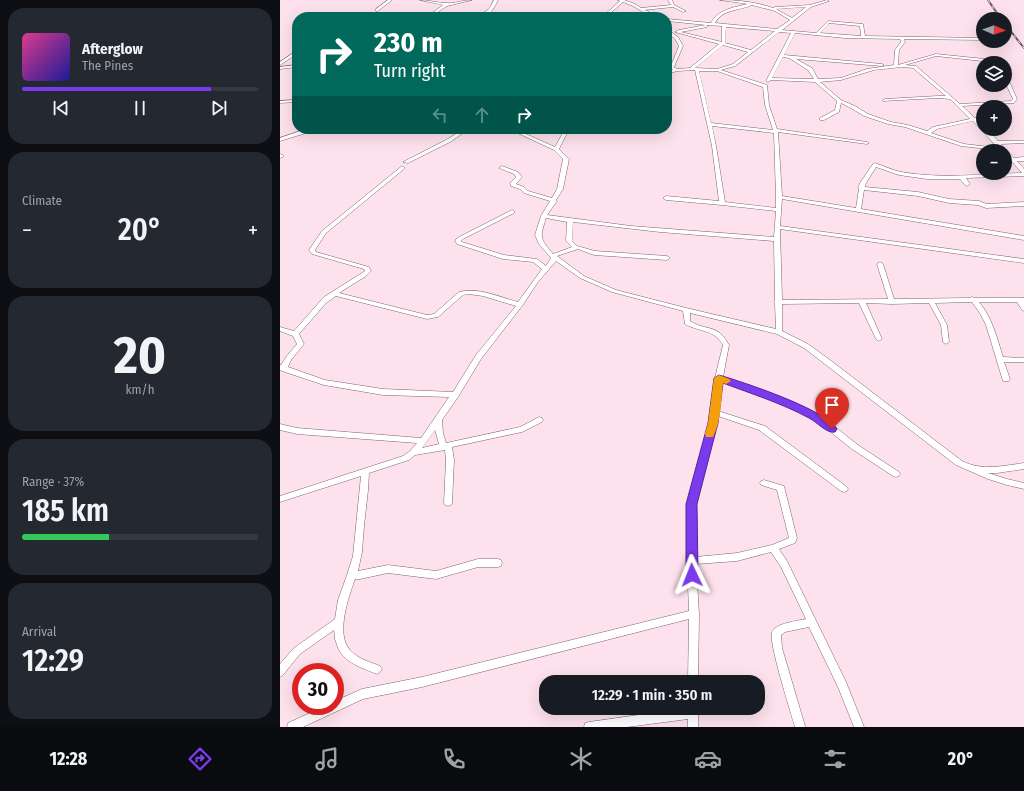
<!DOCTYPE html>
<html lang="en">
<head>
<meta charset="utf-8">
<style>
  :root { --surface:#171b24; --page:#242831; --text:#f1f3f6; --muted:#9ea1a6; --line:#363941; --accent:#7c3aed }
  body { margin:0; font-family:"Fira Sans Condensed",sans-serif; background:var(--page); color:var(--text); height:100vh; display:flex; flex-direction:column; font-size:15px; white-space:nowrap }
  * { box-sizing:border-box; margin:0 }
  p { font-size:13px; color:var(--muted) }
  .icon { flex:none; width:22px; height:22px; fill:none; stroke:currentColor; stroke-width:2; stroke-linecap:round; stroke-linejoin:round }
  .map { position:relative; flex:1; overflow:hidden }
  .panel { display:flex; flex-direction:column; gap:8px; padding:8px; background:#0d0f14; width:280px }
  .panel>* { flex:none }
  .hud { position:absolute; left:12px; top:12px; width:380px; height:122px; border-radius:16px; box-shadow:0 4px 16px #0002; background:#00695c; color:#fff; overflow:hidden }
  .needle { width:26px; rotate:92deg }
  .tools { position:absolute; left:696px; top:12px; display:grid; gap:8px }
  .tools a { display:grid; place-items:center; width:36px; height:36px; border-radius:50%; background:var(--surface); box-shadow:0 4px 16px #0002; font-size:20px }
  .speed { position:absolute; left:12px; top:663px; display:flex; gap:8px; font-size:20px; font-weight:700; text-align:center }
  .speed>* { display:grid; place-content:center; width:52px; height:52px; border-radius:50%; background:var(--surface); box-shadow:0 4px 16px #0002; line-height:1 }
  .speed .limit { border:6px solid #d22; background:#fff; color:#111 }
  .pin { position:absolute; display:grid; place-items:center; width:34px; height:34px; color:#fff; margin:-41px -17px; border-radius:50% 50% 50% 0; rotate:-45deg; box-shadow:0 0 4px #0007 }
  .pin .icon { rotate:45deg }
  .me { position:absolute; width:44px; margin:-22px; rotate:358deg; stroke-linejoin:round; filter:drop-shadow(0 0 3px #0008) }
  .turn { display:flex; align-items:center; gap:14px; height:84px; padding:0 16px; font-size:18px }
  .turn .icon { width:52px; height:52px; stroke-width:2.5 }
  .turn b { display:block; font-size:28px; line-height:34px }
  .lanes { display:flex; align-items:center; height:38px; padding:0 16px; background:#0003; justify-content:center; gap:20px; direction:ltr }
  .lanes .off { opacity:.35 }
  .big { font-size:30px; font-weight:600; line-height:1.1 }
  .panel .card { flex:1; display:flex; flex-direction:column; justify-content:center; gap:6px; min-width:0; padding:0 14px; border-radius:16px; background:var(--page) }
  .panel .dial { align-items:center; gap:0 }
  .dial b { font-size:52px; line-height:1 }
  .song { display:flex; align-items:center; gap:12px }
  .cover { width:48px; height:48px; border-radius:6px; background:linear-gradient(135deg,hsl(330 70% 55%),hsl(240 70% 35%)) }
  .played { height:4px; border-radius:2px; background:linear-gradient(90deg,var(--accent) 80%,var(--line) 80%) }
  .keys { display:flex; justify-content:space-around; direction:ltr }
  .heat { display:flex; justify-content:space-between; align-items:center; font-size:22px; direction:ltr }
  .charge { height:6px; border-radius:3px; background:linear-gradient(90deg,#34c759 37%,var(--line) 0) }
  .trip { position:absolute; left:259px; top:675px; width:226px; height:40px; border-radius:16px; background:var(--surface); box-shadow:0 4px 16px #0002; font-weight:600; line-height:40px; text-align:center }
  .tabs { display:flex; height:64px; justify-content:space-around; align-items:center; background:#090b0e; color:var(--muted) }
  .tabs .icon { width:28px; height:28px }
  .tabs .current { color:var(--accent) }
  .tabs b { font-size:18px; color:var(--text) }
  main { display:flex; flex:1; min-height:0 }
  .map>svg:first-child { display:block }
</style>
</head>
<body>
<main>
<section class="panel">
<div class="card">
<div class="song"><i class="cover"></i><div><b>Afterglow</b><p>The Pines</p></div></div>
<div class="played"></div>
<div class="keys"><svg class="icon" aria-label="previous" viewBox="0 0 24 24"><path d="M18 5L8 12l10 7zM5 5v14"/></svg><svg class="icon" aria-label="pause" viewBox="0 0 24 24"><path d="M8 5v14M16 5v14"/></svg><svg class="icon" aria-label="next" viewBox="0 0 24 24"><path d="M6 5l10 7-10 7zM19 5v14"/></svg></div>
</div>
<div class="card"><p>Climate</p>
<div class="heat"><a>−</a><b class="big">20°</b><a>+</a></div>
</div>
<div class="card dial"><b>20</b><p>km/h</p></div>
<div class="card"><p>Range · 37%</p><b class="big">185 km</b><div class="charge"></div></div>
<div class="card"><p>Arrival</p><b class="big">12:29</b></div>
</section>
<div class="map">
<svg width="744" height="727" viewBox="0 0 744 727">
  <rect width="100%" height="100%" fill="#fde1ec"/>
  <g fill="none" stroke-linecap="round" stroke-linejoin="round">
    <!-- minor casing -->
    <g stroke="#80626f" stroke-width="1">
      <path id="minor" d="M108,0H112L98,11H96V9Z
        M140,0C149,0 157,3 166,3C174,4 183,0 192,0L167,6L155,14L170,17H147L163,5Z
        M214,0H218C214,9 209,17 198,17L209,9Z
        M338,0H344L355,4L361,8L391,5L388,0H392L394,5L406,11L403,12L393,7L364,10L368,11V13L374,17H369L365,14L357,17H352L363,12L353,6L343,2L326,17H322L340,1Z
        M440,0C458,0 476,2 493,8L495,7L530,5L547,0L549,1L531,7L502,30L536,33L548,21L583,24L585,36L703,38V40L624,39L625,42L619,50L618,65L656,54L724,61L726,62L721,63L656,56L625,65L636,66L680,104L731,101L733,99L725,82V81H729L737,99L734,103L682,106L695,118H697V120L703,125V129H707L718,141H744V143L721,144L734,158L744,157V161H737L744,169V176L686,178L690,184L687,186L685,185L680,179H647L619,175L596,167L586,183L585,187L638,192L669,199L699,201L707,204L744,202V206L706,208L698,205L669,203L638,196L584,190L581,209L744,236V240L502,199L500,226L744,259V263L500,229L502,300L608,299L597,264L600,262L603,264L614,299L689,298L692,297L695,298H744V311L742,310L737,302H699C712,317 717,338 723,357L744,358V362H724L730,379L729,381H723L706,325L701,315L692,302L655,303L667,325L669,342L666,344L663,342L661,325L649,303L612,304L586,303L602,339L599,341L596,339L579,303L502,304V331L528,344L550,360L682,461C701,471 723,466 744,463V469L717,473H708L727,479L744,483V489L727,485L708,479L676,465L524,348L497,334L410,313V321C428,332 437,323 449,345L443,377L513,402L530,410L544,418L578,445L619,472L620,474L619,476L616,477L613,476L572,449L538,422L524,414L507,406L442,382L438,411L485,426L567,487L568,489L567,491L564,492L561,491L479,430L438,416L416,503L415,557L457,553L492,545L509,538L497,490L481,485L480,483L481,481L484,480L504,486L517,538L515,543L499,549L507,561L566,682L584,727H574L558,687L529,627L505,632L501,635L502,648L525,726V727H515C511,713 488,641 492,632C496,623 517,621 526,619L501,567L491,552L457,561L416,564L419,614L418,682H408L409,619L142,687L83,699L23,727H7L8,723L45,706H55V701L82,689L142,677L409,611L407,561L408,503L429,423L435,378L443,345C434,329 419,332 405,324L403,311L332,292L300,278L276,261L258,282L242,306L201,359L178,397L162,420L163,433L166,443L240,427L259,417L262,418L263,420L262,422L242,432L172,447L174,460L172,503L171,505L168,506L165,505L164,503L166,460L165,450L135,455L129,460L89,473L88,490L84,526L82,552L78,571L108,565L156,571L198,559H218L221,560L222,563L221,566L218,567H198L156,579L108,573L80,579H75C69,596 55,634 70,650C78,659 90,662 100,666L102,669L100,672L97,674C80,667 61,662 56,642C54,638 55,634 54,630L20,654L3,675L0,677V664L14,648L55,619L58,600L67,575L73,556L81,476L0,502V496L123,456L130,451L137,443L17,434L0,430V424L17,428L141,438L169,397L103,395L44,385L2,371L0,370V365H1L6,357L17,344L13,336L0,331V327L14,331L44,297L85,271L84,269L32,254L29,250L42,231L122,166L125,168L124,169L46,233L35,250L36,252L89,267L91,271L86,276L59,293L147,315L154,314L179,292C199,287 219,297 238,302L262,269L253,262L223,259L177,244L175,240L179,237L232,210L234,211V213L183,239L181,241L182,242L224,255L257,259L266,266L271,258L259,244L255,235L261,216L270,201L244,193L240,189L231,186L230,183L236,177L234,174L219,168L222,166L238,172L242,177L236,184L244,187L248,191L272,198L277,189L283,159L274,150L229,129H235L275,147L285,129H289L279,149L289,159L283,189L276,200L277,201L267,215L351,226L494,237L496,211L442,205L386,200L383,198L386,196L439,201L432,146L415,70L397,71L387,74V72L393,70L390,68L399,46L395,39L387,32V29L398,37L403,46L394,67L397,69L410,68L439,44L395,32L399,30L426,25L387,21V19L431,23C437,10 454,7 468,4ZM472,5L495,11L510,20L497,29L435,23C442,9 459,11 472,5ZM526,7L512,18L496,9ZM549,23L580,26L581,36L540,33ZM426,25L442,26V42L401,32L427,27L428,26ZM446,27L495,31L471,50L445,43ZM499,32L511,33L486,81L488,82L491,80L535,82L557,101L555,110L540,118V120H544L559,112L561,103L571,108L584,116L608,124L625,127L681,146L725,151V154L742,173C702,174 661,179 621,172C612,170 604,166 595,163L593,164L580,183L578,188L579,189L576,208L502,196L498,132L587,144L589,143L587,142L497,129L489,105L487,85L441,70L455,66ZM515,33L565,38L620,39L621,42L615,50L614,65L587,69L561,78L538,79L532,68L516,59L602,66L604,65L602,64L504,55ZM443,45L468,52L453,64L437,69L415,68ZM503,57L509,58L528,70L534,79L492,78ZM622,67L633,68L666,96H658L605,99L603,100V101L658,98L670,99L690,119L653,127L647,131L628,125L611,122L588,114L575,106L561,100L540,82L561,80L594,70ZM419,71H437L483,87L485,105L493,130L431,123ZM693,121L718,148L684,144L651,133L657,129ZM432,126L494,133L496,197V208L445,202L436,146ZM266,218L287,222L286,241L292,247L273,254C259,237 260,238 266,218ZM293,222L380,232L494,241L495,300L494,302L495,304L496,329L406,308L336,290L304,276L277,256L298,249L314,255L387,260L390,258L387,256L315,251L297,246L292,241ZM188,294L203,296L236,306L196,355L173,392L103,389L45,380L8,367L11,360L24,344L19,334L46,303L56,296L147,319L158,317L183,295ZM155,430L159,444L142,448Z
        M16,51H17V54L0,65V62Z
        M17,65V67L0,69V67Z
        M17,100V102L0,103V101Z
        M26,129H31L26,133L0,141V138Z
        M184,129H189L170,142L128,163L123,162L166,140Z
        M0,154L3,155L4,156L0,158Z
        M408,708H418V727H408V719L347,727H304L305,723L309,722Z"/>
    </g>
    <!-- minor -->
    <use href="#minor" fill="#fff" fill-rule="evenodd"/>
    <!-- rail casing -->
    <g stroke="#67575d" stroke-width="2">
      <path id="rail" d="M708,0L721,19
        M725,24L744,48"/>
    </g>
    <!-- rail -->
    <use href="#rail" stroke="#fde1ec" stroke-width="1" stroke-dasharray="3.5" stroke-linecap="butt"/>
  </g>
  <!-- route -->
  <path fill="#7c3aed" stroke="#51269a" d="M439,375C463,382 545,409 557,429L555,432C547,434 537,422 529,418C501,403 472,394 443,383L438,423L417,504L418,575L416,578L412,580L408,578L406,575V504L428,423L434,378Z"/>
  <!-- slow -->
  <path fill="#f59e0b" d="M439,375L449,379L451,381L446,384L443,383C441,400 441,422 433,437H426L425,434L428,423L434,378Z"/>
</svg>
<div class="tools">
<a><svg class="needle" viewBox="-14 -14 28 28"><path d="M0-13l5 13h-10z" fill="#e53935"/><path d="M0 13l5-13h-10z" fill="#9ea1a6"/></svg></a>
<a><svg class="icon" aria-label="layers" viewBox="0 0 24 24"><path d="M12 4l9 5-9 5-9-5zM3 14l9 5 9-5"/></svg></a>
<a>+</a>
<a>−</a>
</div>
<div class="speed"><div class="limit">30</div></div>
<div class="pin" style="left:552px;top:429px;background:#d93025"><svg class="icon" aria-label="arrive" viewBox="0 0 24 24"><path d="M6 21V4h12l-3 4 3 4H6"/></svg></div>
<svg class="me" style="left:412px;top:575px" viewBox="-20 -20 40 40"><path d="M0-17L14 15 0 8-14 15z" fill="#7c3aed" stroke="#fff" stroke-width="4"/></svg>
<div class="trip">12:29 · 1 min · 350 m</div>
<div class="hud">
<div class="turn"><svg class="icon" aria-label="right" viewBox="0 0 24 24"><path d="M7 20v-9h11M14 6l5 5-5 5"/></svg><div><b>230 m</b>Turn right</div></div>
<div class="lanes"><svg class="icon off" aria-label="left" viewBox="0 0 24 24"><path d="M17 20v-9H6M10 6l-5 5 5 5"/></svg><svg class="icon off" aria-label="ahead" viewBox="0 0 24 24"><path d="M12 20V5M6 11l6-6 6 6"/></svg><svg class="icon" aria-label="right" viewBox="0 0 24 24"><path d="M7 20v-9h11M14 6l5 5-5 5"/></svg></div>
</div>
</div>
</main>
<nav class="tabs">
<b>12:28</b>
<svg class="icon current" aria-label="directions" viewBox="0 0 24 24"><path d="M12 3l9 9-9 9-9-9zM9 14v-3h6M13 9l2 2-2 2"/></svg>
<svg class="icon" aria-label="music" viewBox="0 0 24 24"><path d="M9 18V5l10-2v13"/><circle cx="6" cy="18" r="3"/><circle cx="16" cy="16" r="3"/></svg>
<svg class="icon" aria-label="phone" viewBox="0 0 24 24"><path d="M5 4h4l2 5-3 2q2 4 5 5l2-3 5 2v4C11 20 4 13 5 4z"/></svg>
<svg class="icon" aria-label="climate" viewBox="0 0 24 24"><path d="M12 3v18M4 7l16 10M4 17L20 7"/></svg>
<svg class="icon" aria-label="car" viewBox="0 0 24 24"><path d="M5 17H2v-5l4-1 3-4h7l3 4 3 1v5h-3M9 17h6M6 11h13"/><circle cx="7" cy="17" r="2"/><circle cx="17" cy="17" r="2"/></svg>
<svg class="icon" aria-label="filters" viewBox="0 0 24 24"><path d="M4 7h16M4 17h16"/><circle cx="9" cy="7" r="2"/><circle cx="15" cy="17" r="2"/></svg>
<b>20°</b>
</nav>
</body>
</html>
